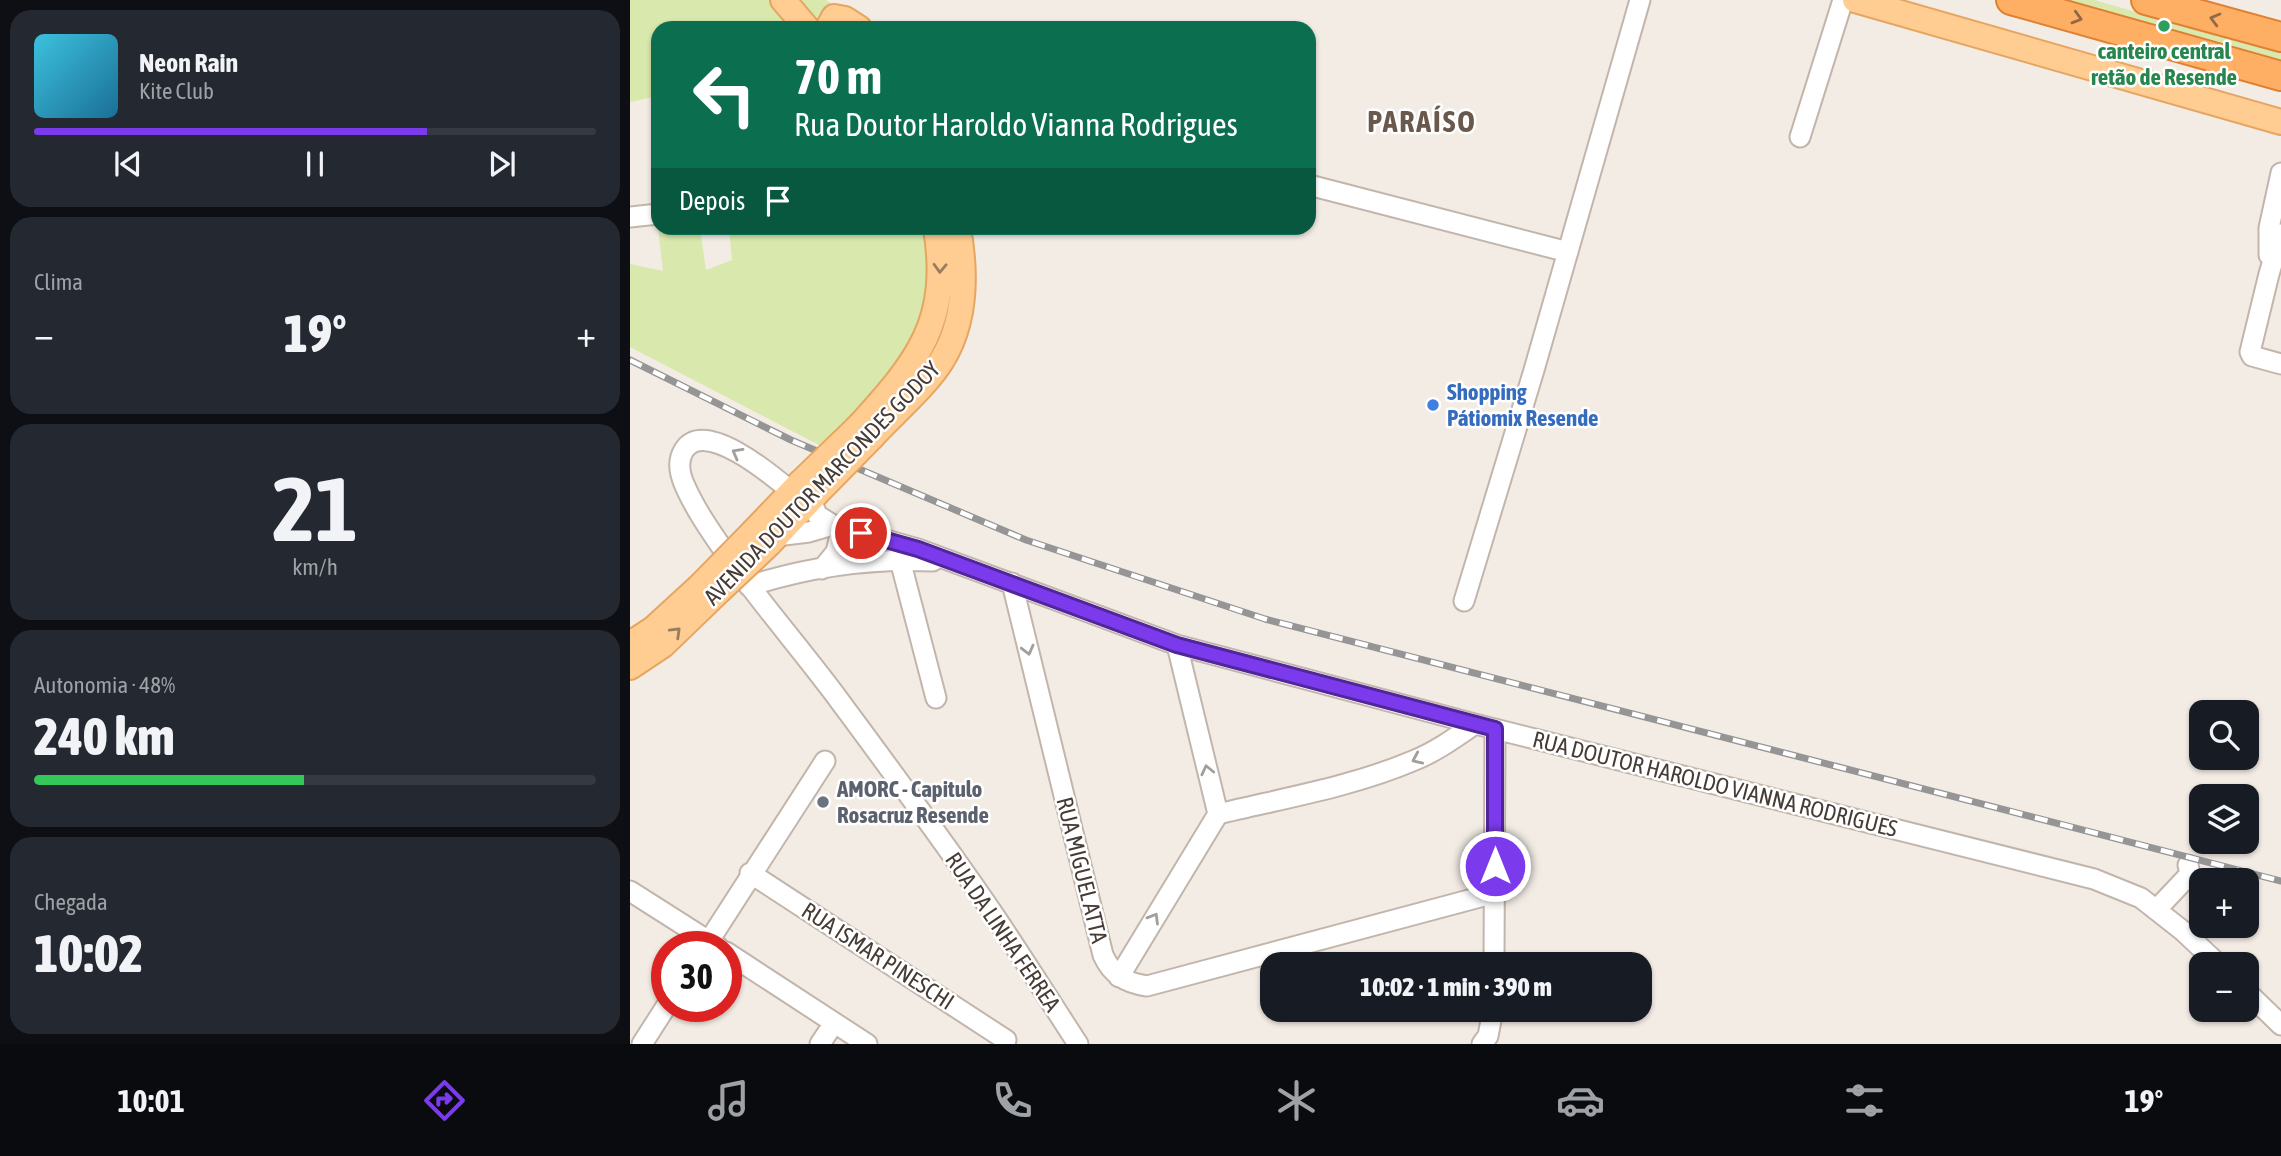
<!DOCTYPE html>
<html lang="pt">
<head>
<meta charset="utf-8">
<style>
  :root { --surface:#171b24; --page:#242831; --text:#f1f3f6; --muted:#9ea1a6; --line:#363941; --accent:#7c3aed }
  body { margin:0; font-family:"Asap Condensed",sans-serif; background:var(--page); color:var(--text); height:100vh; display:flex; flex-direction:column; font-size:26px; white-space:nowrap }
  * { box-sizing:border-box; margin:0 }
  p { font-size:23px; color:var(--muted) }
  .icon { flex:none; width:38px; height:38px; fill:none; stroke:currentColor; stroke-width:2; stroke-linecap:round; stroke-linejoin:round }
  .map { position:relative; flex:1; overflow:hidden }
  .sheet { display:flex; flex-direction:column; gap:10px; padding:10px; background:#0d0f14; width:630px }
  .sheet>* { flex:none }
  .top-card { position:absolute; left:21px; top:21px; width:665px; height:214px; border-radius:21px; box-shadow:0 2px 5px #0004; background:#0b6e4f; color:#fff; overflow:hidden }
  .fabs { position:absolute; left:1559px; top:700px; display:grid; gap:14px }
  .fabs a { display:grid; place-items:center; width:70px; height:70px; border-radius:14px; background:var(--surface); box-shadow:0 2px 5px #0004; font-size:35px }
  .speed { position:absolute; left:21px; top:931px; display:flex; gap:14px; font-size:35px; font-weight:700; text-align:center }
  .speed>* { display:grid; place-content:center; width:91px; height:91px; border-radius:50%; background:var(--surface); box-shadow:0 2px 5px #0004; line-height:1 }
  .speed .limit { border:10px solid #d22; background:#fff; color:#111 }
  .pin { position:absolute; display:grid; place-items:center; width:60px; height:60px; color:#fff; margin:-30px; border:4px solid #fff; border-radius:50%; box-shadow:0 2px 7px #0007 }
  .me { position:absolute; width:77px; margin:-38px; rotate:0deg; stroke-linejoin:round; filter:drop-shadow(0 0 5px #0008) }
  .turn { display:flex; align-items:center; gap:24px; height:147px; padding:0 28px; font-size:32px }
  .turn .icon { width:91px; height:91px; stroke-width:2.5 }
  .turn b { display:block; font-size:49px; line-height:60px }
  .then { display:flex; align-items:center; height:66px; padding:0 28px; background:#0003; gap:14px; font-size:26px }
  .big { font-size:52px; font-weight:800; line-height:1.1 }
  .sheet .tile { flex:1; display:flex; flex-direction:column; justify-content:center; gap:10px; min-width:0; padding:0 24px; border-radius:21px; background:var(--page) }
  .sheet .dial { align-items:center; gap:0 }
  .dial b { font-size:91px; line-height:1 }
  .song { display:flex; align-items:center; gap:21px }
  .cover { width:84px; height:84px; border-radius:10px; background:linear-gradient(135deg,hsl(190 70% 55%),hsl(200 70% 35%)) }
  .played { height:7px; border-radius:4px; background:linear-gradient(90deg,var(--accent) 70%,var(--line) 70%) }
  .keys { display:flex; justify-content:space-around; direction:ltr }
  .heat { display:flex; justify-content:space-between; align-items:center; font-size:38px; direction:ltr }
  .charge { height:10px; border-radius:5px; background:linear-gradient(90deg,#34c759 48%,var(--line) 0) }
  .trip { position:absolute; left:630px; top:952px; width:392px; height:70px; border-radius:21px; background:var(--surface); box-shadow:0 2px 5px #0004; font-weight:800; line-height:70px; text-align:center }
  .tab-bar { display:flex; height:112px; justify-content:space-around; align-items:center; background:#090b0e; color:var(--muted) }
  .tab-bar .icon { width:49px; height:49px }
  .tab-bar .selected { color:var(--accent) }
  .tab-bar b { font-size:32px; color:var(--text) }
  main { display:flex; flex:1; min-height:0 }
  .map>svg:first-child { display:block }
</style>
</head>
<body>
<main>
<section class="sheet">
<div class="tile">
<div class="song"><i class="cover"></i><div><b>Neon Rain</b><p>Kite Club</p></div></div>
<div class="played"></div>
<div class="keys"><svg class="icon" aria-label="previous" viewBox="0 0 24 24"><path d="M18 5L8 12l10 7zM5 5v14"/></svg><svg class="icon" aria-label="pause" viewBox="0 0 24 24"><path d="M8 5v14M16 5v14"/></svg><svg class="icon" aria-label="next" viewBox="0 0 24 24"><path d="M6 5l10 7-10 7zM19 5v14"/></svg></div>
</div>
<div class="tile"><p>Clima</p>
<div class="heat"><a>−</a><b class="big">19°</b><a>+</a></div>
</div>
<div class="tile dial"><b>21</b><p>km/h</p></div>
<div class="tile"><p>Autonomia · 48%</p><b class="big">240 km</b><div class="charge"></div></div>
<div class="tile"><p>Chegada</p><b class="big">10:02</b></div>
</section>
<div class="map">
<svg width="1651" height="1044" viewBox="0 0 1651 1044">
  <rect width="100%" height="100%" fill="#f3ece5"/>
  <!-- green -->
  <path fill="#d9e8ad" d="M0,0H144L167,28H28V96L0,102Z
    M167,0H196L209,10L191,27Z
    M1417,0H1464L1651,53V66Z
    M28,219V228H70L76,270L102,260L99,228H295C298,240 297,252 298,265C298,345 244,393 193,447L0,347V264L33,271L27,220Z"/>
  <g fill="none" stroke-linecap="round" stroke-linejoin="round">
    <!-- minor casing -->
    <g stroke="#c2b5ab" stroke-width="23">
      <path id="minor" d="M1170,137L1213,0
        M679,185L938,252
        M0,217L28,214
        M1651,234L1639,274L1620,352L1622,356L1651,364
        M1639,255V228L1651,173
        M162,492C143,476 75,418 54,450C47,461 50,475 55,486C66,511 83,535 99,558C132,604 169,647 203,692C257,765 313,840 364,915C393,958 420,1001 448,1044
        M181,499L187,515L203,525L288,549L547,645L845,724L1464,879L1511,898L1553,931L1588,964
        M146,536L179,532L203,525
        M270,560L306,698
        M192,569L206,552L212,527
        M382,583L473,955C482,975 496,983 517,986L865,893
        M119,586C178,567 241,558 303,561
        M834,601L904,370L1010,0
        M547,645L588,814C654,798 722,787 785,760C807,751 826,737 845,724
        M120,873L376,1040
        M0,891L88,947
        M1526,910L1560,874L1558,865
        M75,947L195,761
        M96,952L237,1044
        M864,964L865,729
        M489,977L588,814
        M1617,992L1651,1025
        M12,1044L37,1005
        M190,1044L204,1023
        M852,1044L858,1036L863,1010"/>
    </g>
    <!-- major casing -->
    <g stroke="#e6a561" stroke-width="28">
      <path id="major" d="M153,0L177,28
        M1225,0L1651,122
        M198,28L204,17L215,19L229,28
        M228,427C288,361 321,322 306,228
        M242,437C261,416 298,384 312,360C336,321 336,272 328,228
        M124,531L170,483
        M139,544L186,494
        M0,644L23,629L71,585
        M0,667L33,645L89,591"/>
    </g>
    <!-- highway casing -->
    <g stroke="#e08032" stroke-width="32">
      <path id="highway" d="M1381,0L1651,76
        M1516,0L1651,37"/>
    </g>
    <!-- minor -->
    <use href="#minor" stroke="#fff" stroke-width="19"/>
    <!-- major -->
    <use href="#major" stroke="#ffcc92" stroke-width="24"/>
    <!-- highway -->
    <use href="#highway" stroke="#ffaf64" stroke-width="28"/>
    <!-- rail casing -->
    <g stroke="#959595" stroke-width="7">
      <path id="rail" d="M0,360L161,440L396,540L635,619L1651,881"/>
    </g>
    <!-- rail -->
    <use href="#rail" stroke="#fff" stroke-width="4.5" stroke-dasharray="13" stroke-linecap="butt"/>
    <!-- major-bridge casing -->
    <g stroke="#e6a561" stroke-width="28" stroke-linecap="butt">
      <path id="major-bridge" d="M170,483L228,427
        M186,494L242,437
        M71,585L124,531
        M89,591L139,544"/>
    </g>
    <!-- major-bridge -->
    <use href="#major-bridge" stroke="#ffcc92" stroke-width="24"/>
  </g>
  <!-- one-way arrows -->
  <defs><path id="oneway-chevron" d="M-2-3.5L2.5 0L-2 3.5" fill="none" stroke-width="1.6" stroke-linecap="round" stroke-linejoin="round" transform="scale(1.75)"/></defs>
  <g stroke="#906a48">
    <use href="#oneway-chevron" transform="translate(1447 18) rotate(16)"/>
    <use href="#oneway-chevron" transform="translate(1585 19) rotate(-165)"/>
  </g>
  <g stroke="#997d5f">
    <use href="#oneway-chevron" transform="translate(310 268) rotate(92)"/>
    <use href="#oneway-chevron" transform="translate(46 632) rotate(-44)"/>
  </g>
  <g stroke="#a29e9a">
    <use href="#oneway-chevron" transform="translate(107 453) rotate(-151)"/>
    <use href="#oneway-chevron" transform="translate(398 650) rotate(76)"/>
    <use href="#oneway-chevron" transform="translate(787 759) rotate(156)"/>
    <use href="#oneway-chevron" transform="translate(577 770) rotate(-103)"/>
    <use href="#oneway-chevron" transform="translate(524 918) rotate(-59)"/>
  </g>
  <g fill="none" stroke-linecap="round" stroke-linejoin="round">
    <!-- route casing -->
    <g stroke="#51269a" stroke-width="18">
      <path id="route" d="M231,533L288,549L547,645L865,729V866"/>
    </g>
    <!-- route -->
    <use href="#route" stroke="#7c3aed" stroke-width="12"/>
  </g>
  <!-- markers -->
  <circle fill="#2e9e5b" stroke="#fff" stroke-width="2.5" cx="1534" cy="26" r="7"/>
  <circle fill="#3f7fe0" stroke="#fff" stroke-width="2.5" cx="803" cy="405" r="7"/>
  <circle fill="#6b7280" stroke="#fff" stroke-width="2.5" cx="193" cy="802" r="7"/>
  <g text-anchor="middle" stroke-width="5" stroke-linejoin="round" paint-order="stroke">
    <!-- leisure labels -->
    <g font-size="23" font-weight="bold" fill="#27864d" stroke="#fff">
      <text x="1534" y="59">canteiro central<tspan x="1534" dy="26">retão de Resende</tspan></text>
    </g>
    <!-- shop labels -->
    <g font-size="23" font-weight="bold" fill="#366cbe" stroke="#fff" text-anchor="start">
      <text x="817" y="400">Shopping<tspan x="817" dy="26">Pátiomix Resende</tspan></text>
    </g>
    <!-- street labels -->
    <g font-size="23" fill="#463c35" stroke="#fff">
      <text transform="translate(192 483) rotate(-46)" y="8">AVENIDA DOUTOR MARCONDES GODOY</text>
      <text transform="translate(1085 784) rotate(14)" y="8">RUA DOUTOR HAROLDO VIANNA RODRIGUES</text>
      <text transform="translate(452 870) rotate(76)" y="8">RUA MIGUEL ATTA</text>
      <text transform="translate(373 932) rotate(56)" y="8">RUA DA LINHA FERREA</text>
      <text transform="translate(248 956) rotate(33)" y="8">RUA ISMAR PINESCHI</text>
    </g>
    <!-- worship labels -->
    <g font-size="23" font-weight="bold" fill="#5b616d" stroke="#fff" text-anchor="start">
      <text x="207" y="797">AMORC - Capitulo<tspan x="207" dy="26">Rosacruz Resende</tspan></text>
    </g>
    <!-- district labels -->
    <g font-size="30" font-weight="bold" letter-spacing="2" fill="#69584c" stroke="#fff">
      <text x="792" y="132">PARAÍSO</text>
    </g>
  </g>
</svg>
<div class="fabs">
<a><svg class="icon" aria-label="search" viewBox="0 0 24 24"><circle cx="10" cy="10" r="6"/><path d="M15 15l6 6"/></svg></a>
<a><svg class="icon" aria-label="layers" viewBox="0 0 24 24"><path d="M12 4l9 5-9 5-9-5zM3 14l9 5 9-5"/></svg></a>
<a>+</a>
<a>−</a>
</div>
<div class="speed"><div class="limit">30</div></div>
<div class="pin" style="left:231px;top:533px;background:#d93025"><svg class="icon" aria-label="arrive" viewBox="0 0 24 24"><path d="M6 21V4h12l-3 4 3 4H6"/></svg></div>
<svg class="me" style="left:865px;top:866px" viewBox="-20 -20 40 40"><circle r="17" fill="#7c3aed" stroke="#fff" stroke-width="3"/><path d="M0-11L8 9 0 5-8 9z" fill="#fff"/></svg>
<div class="trip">10:02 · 1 min · 390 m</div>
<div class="top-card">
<div class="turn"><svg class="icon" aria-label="left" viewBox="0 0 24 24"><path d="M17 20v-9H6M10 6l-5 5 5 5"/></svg><div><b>70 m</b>Rua Doutor Haroldo Vianna Rodrigues</div></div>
<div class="then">Depois<svg class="icon" aria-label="arrive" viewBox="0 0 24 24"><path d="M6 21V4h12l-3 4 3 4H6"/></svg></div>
</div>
</div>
</main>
<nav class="tab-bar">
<b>10:01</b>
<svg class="icon selected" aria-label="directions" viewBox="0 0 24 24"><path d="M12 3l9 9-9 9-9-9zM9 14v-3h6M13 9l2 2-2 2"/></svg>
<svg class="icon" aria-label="music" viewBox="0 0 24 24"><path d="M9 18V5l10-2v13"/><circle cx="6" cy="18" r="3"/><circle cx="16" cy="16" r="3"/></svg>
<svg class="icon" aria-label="phone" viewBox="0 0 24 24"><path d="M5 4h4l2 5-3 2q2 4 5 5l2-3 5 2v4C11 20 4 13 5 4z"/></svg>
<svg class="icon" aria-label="climate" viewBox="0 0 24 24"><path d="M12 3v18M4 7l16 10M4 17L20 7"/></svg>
<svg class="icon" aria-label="car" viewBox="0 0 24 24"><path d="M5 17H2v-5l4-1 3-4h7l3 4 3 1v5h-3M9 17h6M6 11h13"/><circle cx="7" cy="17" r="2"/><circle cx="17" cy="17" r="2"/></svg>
<svg class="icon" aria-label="filters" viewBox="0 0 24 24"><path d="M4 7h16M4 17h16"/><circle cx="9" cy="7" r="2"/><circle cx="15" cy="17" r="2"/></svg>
<b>19°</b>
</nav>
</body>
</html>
